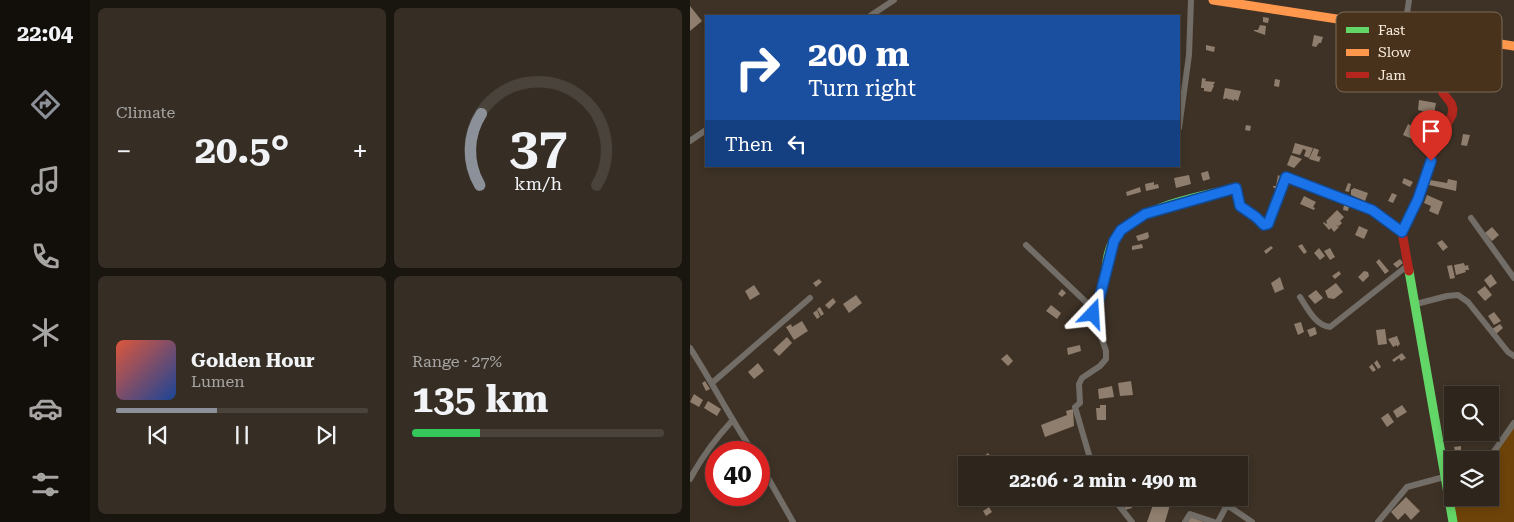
<!DOCTYPE html>
<html lang="en">
<head>
<meta charset="utf-8">
<style>
  :root { --surface:#2e261c; --page:#362e25; --text:#f1f3f6; --muted:#a7a5a3; --line:#49433b; --accent:#8c9099 }
  body { margin:0; font-family:"Roboto Serif",serif; background:var(--page); color:var(--text); height:100vh; display:flex; flex-direction:column; font-size:19px; white-space:nowrap }
  * { box-sizing:border-box; margin:0 }
  p { font-size:16px; color:var(--muted) }
  .icon { flex:none; width:28px; height:28px; fill:none; stroke:currentColor; stroke-width:2; stroke-linecap:round; stroke-linejoin:round }
  .map { position:relative; flex:1; overflow:hidden }
  .sheet { display:flex; flex-direction:column; gap:8px; padding:8px; background:#19150f; width:600px }
  .sheet>* { flex:none }
  .banner { position:absolute; left:15px; top:15px; width:475px; height:152px; border-radius:0px; box-shadow:0 2px 8px #0003,0 0 0 1px var(--line); background:#1a4fa0; color:#fff; overflow:hidden }
  .tools { position:absolute; left:754px; top:386px; display:grid; gap:10px }
  .tools a { display:grid; place-items:center; width:55px; height:55px; border-radius:0px; background:var(--surface); box-shadow:0 2px 8px #0003,0 0 0 1px var(--line); font-size:25px }
  .speed { position:absolute; left:15px; top:441px; display:flex; gap:10px; font-size:25px; font-weight:700; text-align:center }
  .speed>* { display:grid; place-content:center; width:65px; height:65px; border-radius:50%; background:var(--surface); box-shadow:0 2px 8px #0003,0 0 0 1px var(--line); line-height:1 }
  .speed .limit { border:8px solid #d22; background:#fff; color:#111 }
  .pin { position:absolute; display:grid; place-items:center; width:42px; height:42px; color:#fff; margin:-51px -21px; border-radius:50% 50% 50% 0; rotate:-45deg; box-shadow:0 0 5px #0007 }
  .pin .icon { rotate:45deg }
  .me { position:absolute; width:55px; margin:-28px; rotate:20deg; stroke-linejoin:round; filter:drop-shadow(0 0 4px #0008) }
  .turn { display:flex; align-items:center; gap:18px; height:105px; padding:0 20px; font-size:22px }
  .turn .icon { width:65px; height:65px; stroke-width:2.5 }
  .turn b { display:block; font-size:35px; line-height:42px }
  .then { display:flex; align-items:center; height:48px; padding:0 20px; background:#0003; gap:10px; font-size:19px }
  .big { font-size:38px; font-weight:700; line-height:1.1 }
  .sheet .widget { flex:1; display:flex; flex-direction:column; justify-content:center; gap:8px; min-width:0; padding:0 18px; border-radius:8px; background:var(--page) }
  .sheet .dial { align-items:center; gap:0 }
  .dial svg { height:130px; overflow:visible; fill:none; stroke:var(--line); stroke-width:7; stroke-linecap:round; text-anchor:middle }
  .dial text { fill:var(--text); stroke:none }
  .song { display:flex; align-items:center; gap:15px }
  .cover { width:60px; height:60px; border-radius:8px; background:linear-gradient(135deg,hsl(10 70% 55%),hsl(220 70% 35%)) }
  .played { height:5px; border-radius:2px; background:linear-gradient(90deg,var(--accent) 40%,var(--line) 40%) }
  .keys { display:flex; justify-content:space-around; direction:ltr }
  .heat { display:flex; justify-content:space-between; align-items:center; font-size:28px; direction:ltr }
  .charge { height:8px; border-radius:4px; background:linear-gradient(90deg,#34c759 27%,var(--line) 0) }
  .sheet .tiles { flex:1; display:grid; gap:8px; grid-template-columns:repeat(2,1fr) }
  .trip { position:absolute; left:268px; top:456px; width:290px; height:50px; border-radius:0px; background:var(--surface); box-shadow:0 2px 8px #0003,0 0 0 1px var(--line); font-weight:700; line-height:50px; text-align:center }
  main { display:flex; flex:1; min-height:0 }
  .tab-bar { display:flex; flex-direction:column; width:90px; justify-content:space-around; align-items:center; background:#120f0b; color:var(--muted) }
  .tab-bar .icon { width:35px; height:35px }
  .tab-bar .active { color:var(--accent) }
  .tab-bar b { font-size:22px; color:var(--text) }
  .map>svg:first-child { display:block }
</style>
</head>
<body>
<main>
<nav class="tab-bar">
<b>22:04</b>
<svg class="icon active" aria-label="directions" viewBox="0 0 24 24"><path d="M12 3l9 9-9 9-9-9zM9 14v-3h6M13 9l2 2-2 2"/></svg>
<svg class="icon" aria-label="music" viewBox="0 0 24 24"><path d="M9 18V5l10-2v13"/><circle cx="6" cy="18" r="3"/><circle cx="16" cy="16" r="3"/></svg>
<svg class="icon" aria-label="phone" viewBox="0 0 24 24"><path d="M5 4h4l2 5-3 2q2 4 5 5l2-3 5 2v4C11 20 4 13 5 4z"/></svg>
<svg class="icon" aria-label="climate" viewBox="0 0 24 24"><path d="M12 3v18M4 7l16 10M4 17L20 7"/></svg>
<svg class="icon" aria-label="car" viewBox="0 0 24 24"><path d="M5 17H2v-5l4-1 3-4h7l3 4 3 1v5h-3M9 17h6M6 11h13"/><circle cx="7" cy="17" r="2"/><circle cx="17" cy="17" r="2"/></svg>
<svg class="icon" aria-label="filters" viewBox="0 0 24 24"><path d="M4 7h16M4 17h16"/><circle cx="9" cy="7" r="2"/><circle cx="15" cy="17" r="2"/></svg>
</nav>
<section class="sheet">
<div class="tiles">
<div class="widget"><p>Climate</p>
<div class="heat"><a>−</a><b class="big">20.5°</b><a>+</a></div>
</div>
<div class="widget dial"><svg viewBox="0 0 100 80">
<path d="M14 69A42 42 0 1 1 86 69"/>
<path d="M14 69A42 42 0 0 1 15 25" stroke="#8c9099"/>
<text x="50" y="56" font-size="32" font-weight="700">37</text>
<text x="50" y="72" font-size="11">km/h</text>
</svg></div>
<div class="widget">
<div class="song"><i class="cover"></i><div><b>Golden Hour</b><p>Lumen</p></div></div>
<div class="played"></div>
<div class="keys"><svg class="icon" aria-label="previous" viewBox="0 0 24 24"><path d="M18 5L8 12l10 7zM5 5v14"/></svg><svg class="icon" aria-label="pause" viewBox="0 0 24 24"><path d="M8 5v14M16 5v14"/></svg><svg class="icon" aria-label="next" viewBox="0 0 24 24"><path d="M6 5l10 7-10 7zM19 5v14"/></svg></div>
</div>
<div class="widget"><p>Range · 27%</p><b class="big">135 km</b><div class="charge"></div></div>
</div>
</section>
<div class="map">
<svg width="824" height="522" viewBox="0 0 824 522">
  <rect width="100%" height="100%" fill="#3e3226"/>
  <!-- green -->
  <path fill="#6e430a" d="M824,425V522H766L760,495L762,493V498H800V460Z"/>
  <!-- building -->
  <path fill="#8f7e6d" d="M0,6L12,21L0,31Z
    M573,17L579,18L578,23L573,22Z
    M570,25L576,26L575,35L564,31V30H568Z
    M624,35L633,37L631,43H629L626,47L622,46Z
    M516,45L525,47L524,52L516,50Z
    M647,65L651,66L650,72L646,71Z
    M512,78L516,79L515,81L525,82L524,84H523L524,86L521,92L514,91V88H511Z
    M585,79L590,80L589,87L584,86Z
    M535,88L551,91L548,101L544,99V101L540,99V100L536,98L535,99H533Z
    M729,100L746,103L744,114L728,110Z
    M718,124L729,129L725,140L713,135Z
    M556,125L561,126L560,131L555,130Z
    M773,134L780,135L777,146L771,145Z
    M605,143L623,148L619,158L614,156L616,150L613,149L610,155L602,153Z
    M624,148L629,150L627,156L631,157L629,162L619,159Z
    M601,155L612,159L604,168L597,165Z
    M518,171L520,179L513,181L511,173Z
    M499,175L501,184L486,188L484,178Z
    M588,175L590,176L587,190L583,187V186H586Z
    M714,178L723,182L720,187L712,183Z
    M758,179L767,181L766,191L739,185L740,180L757,183Z
    M464,182V185L468,184L469,188L456,191L455,184Z
    M658,183L661,184L659,192L655,191Z
    M450,187L451,192L437,196L436,192Z
    M664,188L678,193L675,201L661,195V190Z
    M702,193L707,195L703,203L698,201Z
    M737,195L753,202L748,215L739,211L741,206L734,203Z
    M614,196L626,202L623,207L625,208L624,210L610,204Z
    M654,205L659,206L658,211L653,210Z
    M647,210L654,217L650,221L652,223L649,226L646,225L649,227L644,232L641,228L639,230L633,223L634,222L636,224L637,223L636,221Z
    M669,226L678,230L674,239L665,235Z
    M802,227L809,235L802,241L795,233Z
    M458,232L459,237L457,239L448,241L446,236Z
    M752,240L758,247L753,251L747,243Z
    M452,244L453,248L442,250V246Z
    M612,244L617,252L614,254L608,246Z
    M581,246L583,248L576,254L574,251Z
    M629,248L635,256L630,260L624,253Z
    M640,248L645,257L640,260L634,251Z
    M689,259L699,271L695,274L686,262Z
    M710,259L713,263L707,268L703,264Z
    M774,263L775,266L778,265L779,270H775L776,272L766,275L764,265Z
    M762,265L765,278L760,279L757,266Z
    M649,271L651,274L645,279L642,276Z
    M674,271L678,272L679,276L673,282L668,277Z
    M801,274L807,283L800,288L794,280Z
    M590,277L594,289L585,293L581,283Z
    M129,279L132,282L126,287L123,283Z
    M646,283L653,292L644,299L638,298L635,291Z
    M64,285L70,294L60,300L55,291Z
    M795,286L802,295L795,301L787,292Z
    M372,289L376,293L372,297L368,294Z
    M626,290L633,298L625,304L618,296Z
    M166,295L172,303L159,313L153,304Z
    M143,298L146,302L139,309L135,305Z
    M361,305L371,313L367,319L356,311Z
    M130,307L134,314L131,316L127,309Z
    M127,310L130,317L127,319L123,313Z
    M804,312L811,321L804,325L798,316Z
    M112,321L118,331L104,340L96,327L101,324L102,327Z
    M611,322L614,332L608,335L604,324Z
    M810,324L813,328L806,334L802,329Z
    M625,327L627,334L620,337L617,330Z
    M695,329L697,344L688,345L686,330Z
    M707,336L710,344L707,347V345L703,347L698,339Z
    M97,337L102,343L89,356L83,350Z
    M390,345L391,351L378,355L377,348Z
    M712,353L716,358L711,361L709,358L704,362L702,360Z
    M317,354L323,361L318,366L311,359Z
    M687,360L691,367L688,369L684,363Z
    M68,363L74,371L64,379L58,372Z
    M682,364L686,370L683,372L679,367Z
    M15,381L20,389L16,391L12,383Z
    M441,381L443,395L430,396L428,383Z
    M422,386L424,397L409,399L408,389Z
    M4,394L13,400L9,407L0,402Z
    M18,401L31,409L27,416L14,408Z
    M410,405H416V420H407L406,408H410Z
    M712,405L717,412L707,418L703,411Z
    M383,409L384,426L355,437L351,425L377,415L376,411Z
    M698,413L704,422L697,427L691,418Z
    M771,446V450L765,451L764,447Z
    M298,453L307,465H292L288,461Z
    M716,497L730,511L721,520L715,513L708,520L701,512Z
    M440,498L442,508L435,510L433,500Z
    M487,498H494L493,507H486Z
    M518,498H533V503L517,501Z
    M465,499L480,505L475,522H457Z
    M299,507L302,512L296,516L293,511Z
    M501,517L514,522H498Z"/>
  <g fill="none" stroke-linecap="round" stroke-linejoin="round">
    <!-- street -->
    <path stroke="#726d67" stroke-width="6" d="M180,16L204,0
      M715,28L719,0
      M489,128L499,55L501,0
      M0,141L16,130
      M781,218L824,278
      M336,245L396,302L406,321L416,351V359L410,366L392,378L389,384L390,403L385,407L402,465
      M610,297C617,308 626,326 640,327L717,266
      M726,304L757,296L768,295L778,302L818,352L824,356
      M0,348C22,382 40,418 63,452
      M22,383L120,298
      M798,460L824,423
      M69,462L103,522
      M0,479C12,457 25,439 42,421
      M423,498L442,522
      M495,522L500,514L524,522
      M528,522L537,505L562,522
      M688,522L717,487L754,477"/>
    <!-- fast -->
    <path stroke="#63d668" stroke-width="9" d="M719,271L763,522
      M403,314C406,303 411,292 414,281C417,268 416,252 424,240C445,207 510,196 546,188L550,206L566,217L573,225L579,224L596,177L682,210L712,232"/>
    <!-- slow -->
    <path stroke="#ff974d" stroke-width="9" d="M523,0L824,46"/>
    <!-- jam -->
    <path stroke="#b3261e" stroke-width="9" d="M719,271L712,232L728,199L744,149L762,115L763,109L761,103L753,93L738,59L742,34"/>
  </g>
  <g fill="none" stroke-linecap="round" stroke-linejoin="round">
    <!-- route casing -->
    <g stroke="#114b97" stroke-width="12">
      <path id="route" d="M403,314L410,296L424,241L431,230L455,214L546,188L550,206L566,217L574,225L578,224L596,177L682,210L712,232L728,199L741,161"/>
    </g>
    <!-- route -->
    <use href="#route" stroke="#1a73e8" stroke-width="9"/>
  </g>
  <!-- legend -->
  <rect x="646" y="12" width="166" height="80" rx="8" fill="#48321b" stroke="#7d6a56" stroke-width="1"/>
  <rect x="656" y="27" width="23" height="6" fill="#63d668"/>
  <rect x="656" y="49" width="23" height="7" fill="#ff974d"/>
  <rect x="656" y="72" width="23" height="6" fill="#b3261e"/>
  <g font-size="14" fill="#faecde">
    <text x="688" y="35">Fast</text>
    <text x="688" y="57">Slow</text>
    <text x="688" y="80">Jam</text>
  </g>
</svg>
<div class="tools">
<a><svg class="icon" aria-label="search" viewBox="0 0 24 24"><circle cx="10" cy="10" r="6"/><path d="M15 15l6 6"/></svg></a>
<a><svg class="icon" aria-label="layers" viewBox="0 0 24 24"><path d="M12 4l9 5-9 5-9-5zM3 14l9 5 9-5"/></svg></a>
</div>
<div class="speed"><div class="limit">40</div></div>
<div class="pin" style="left:741px;top:161px;background:#d93025"><svg class="icon" aria-label="arrive" viewBox="0 0 24 24"><path d="M6 21V4h12l-3 4 3 4H6"/></svg></div>
<svg class="me" style="left:403px;top:314px" viewBox="-20 -20 40 40"><path d="M0-17L14 15 0 8-14 15z" fill="#1a73e8" stroke="#fff" stroke-width="4"/></svg>
<div class="trip">22:06 · 2 min · 490 m</div>
<div class="banner">
<div class="turn"><svg class="icon" aria-label="right" viewBox="0 0 24 24"><path d="M7 20v-9h11M14 6l5 5-5 5"/></svg><div><b>200 m</b>Turn right</div></div>
<div class="then">Then<svg class="icon" aria-label="left" viewBox="0 0 24 24"><path d="M17 20v-9H6M10 6l-5 5 5 5"/></svg></div>
</div>
</div>
</main>
</body>
</html>
